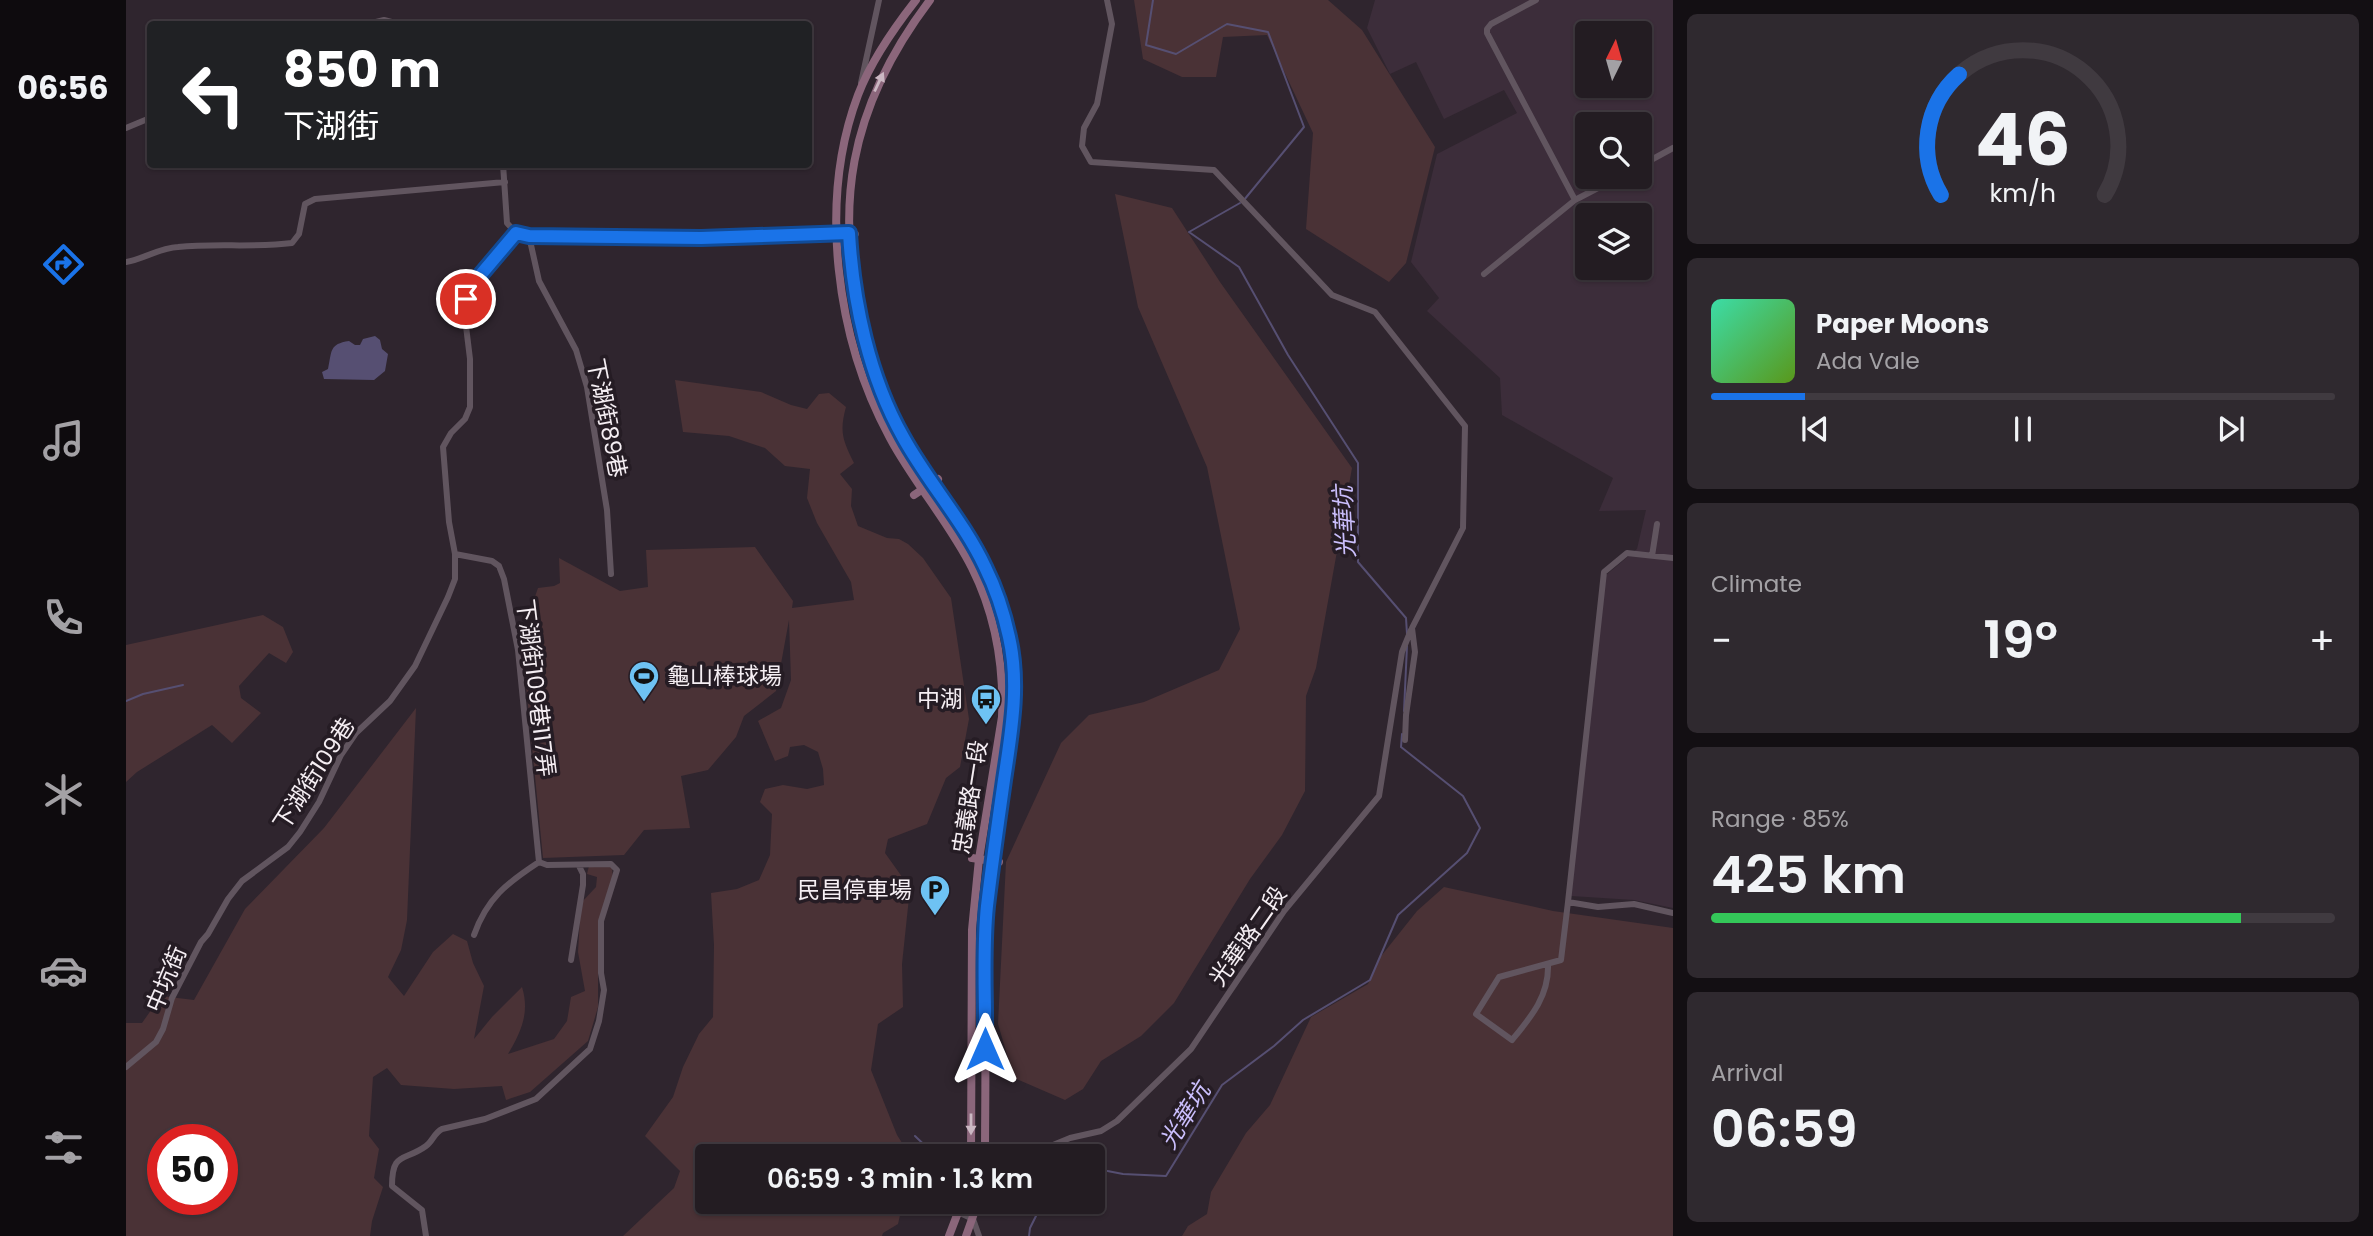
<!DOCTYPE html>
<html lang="en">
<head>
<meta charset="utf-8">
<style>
  :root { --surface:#231c22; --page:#2f292f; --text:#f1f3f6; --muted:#a3a1a5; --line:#403a40; --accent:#1a73e8 }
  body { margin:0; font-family:Poppins,"Noto Sans TC",sans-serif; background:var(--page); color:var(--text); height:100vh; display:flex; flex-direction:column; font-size:26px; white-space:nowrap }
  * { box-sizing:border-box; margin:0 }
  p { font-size:23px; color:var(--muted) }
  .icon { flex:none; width:38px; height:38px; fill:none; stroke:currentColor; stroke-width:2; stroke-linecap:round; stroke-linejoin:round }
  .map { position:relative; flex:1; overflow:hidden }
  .sheet { display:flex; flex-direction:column; gap:14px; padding:14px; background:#130f13; width:700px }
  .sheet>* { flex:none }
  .banner { position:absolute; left:21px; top:21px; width:665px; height:147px; border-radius:7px; box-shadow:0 2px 5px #0004,0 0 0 2px var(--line); background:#202124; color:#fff; overflow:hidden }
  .needle { width:46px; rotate:5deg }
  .tools { position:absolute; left:1449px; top:21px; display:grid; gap:14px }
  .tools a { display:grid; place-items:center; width:77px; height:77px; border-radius:7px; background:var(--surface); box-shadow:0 2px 5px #0004,0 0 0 2px var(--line); font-size:35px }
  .speed { position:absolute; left:21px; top:1124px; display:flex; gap:14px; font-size:35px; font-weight:700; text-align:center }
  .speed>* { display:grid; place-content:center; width:91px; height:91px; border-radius:50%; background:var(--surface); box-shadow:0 2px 5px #0004,0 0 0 2px var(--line); line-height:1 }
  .speed .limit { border:10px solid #d22; background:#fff; color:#111 }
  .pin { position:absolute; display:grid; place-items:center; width:60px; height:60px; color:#fff; margin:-30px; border:4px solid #fff; border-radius:50%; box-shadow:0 2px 7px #0007 }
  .me { position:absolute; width:77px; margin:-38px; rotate:0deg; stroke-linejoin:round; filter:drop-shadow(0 0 5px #0008) }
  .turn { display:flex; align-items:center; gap:24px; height:147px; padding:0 21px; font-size:32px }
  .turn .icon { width:91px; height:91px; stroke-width:2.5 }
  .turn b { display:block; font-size:49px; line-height:60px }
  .big { font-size:52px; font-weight:600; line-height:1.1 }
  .sheet .tile { flex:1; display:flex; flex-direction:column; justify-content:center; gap:10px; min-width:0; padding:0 24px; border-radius:10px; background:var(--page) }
  .sheet .dial { align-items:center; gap:0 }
  .dial svg { height:182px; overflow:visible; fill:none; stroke:var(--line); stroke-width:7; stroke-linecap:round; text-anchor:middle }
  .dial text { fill:var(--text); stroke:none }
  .song { display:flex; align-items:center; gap:21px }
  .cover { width:84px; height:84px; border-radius:10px; background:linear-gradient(135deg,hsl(160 70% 55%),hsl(90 70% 35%)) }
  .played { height:7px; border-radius:4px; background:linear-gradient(90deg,var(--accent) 15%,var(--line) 15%) }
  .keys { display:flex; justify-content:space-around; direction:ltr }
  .heat { display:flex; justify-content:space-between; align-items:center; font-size:38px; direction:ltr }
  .charge { height:10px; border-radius:5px; background:linear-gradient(90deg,#34c759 85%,var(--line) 0) }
  .trip { position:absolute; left:569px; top:1144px; width:410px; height:70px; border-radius:7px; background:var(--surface); box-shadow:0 2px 5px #0004,0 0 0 2px var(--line); font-weight:600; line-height:70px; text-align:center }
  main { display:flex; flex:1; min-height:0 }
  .menu { display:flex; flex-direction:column; width:126px; justify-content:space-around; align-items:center; background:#0e0b0e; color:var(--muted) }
  .menu .icon { width:49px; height:49px }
  .menu .current { color:var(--accent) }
  .menu b { font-size:32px; color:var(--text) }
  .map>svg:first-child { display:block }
</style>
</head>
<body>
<main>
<nav class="menu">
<b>06:56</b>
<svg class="icon current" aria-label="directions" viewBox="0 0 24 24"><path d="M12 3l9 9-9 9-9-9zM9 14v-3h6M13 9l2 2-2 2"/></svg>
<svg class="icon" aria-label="music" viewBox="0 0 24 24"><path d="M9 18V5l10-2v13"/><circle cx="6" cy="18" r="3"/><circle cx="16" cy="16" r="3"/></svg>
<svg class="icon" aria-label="phone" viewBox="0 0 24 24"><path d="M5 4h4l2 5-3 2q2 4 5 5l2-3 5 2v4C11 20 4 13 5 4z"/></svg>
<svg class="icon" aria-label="climate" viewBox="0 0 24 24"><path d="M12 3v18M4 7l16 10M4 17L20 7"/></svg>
<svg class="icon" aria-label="car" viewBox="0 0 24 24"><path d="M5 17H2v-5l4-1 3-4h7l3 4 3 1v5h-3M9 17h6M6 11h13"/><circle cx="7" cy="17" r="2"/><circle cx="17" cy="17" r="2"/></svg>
<svg class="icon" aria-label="filters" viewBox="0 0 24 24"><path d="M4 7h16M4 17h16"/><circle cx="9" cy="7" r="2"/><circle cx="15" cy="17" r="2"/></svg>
</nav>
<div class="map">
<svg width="1547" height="1236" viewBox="0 0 1547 1236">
  <rect width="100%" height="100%" fill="#2f252e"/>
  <!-- built -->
  <path fill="#3c2d3a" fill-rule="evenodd" d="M1249,0H1547V908L1508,900L1445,896L1480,575L1511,549L1520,510L1473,511L1487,478L1376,415L1374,378L1301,311L1313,298L1285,262L1311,154L1391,113L1378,90L1318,119L1290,62L1264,74L1241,28ZM1461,33H1514V86H1461ZM1461,124H1514V177H1461ZM1461,215H1514V268H1461Z"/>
  <!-- green -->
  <path fill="#4a3236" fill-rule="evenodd" d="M1008,0H1202L1236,30L1309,147L1280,263L1263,282L1180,229L1187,133L1141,35L1097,37L1090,77H1056L1017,59Z
    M989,194L1046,208L1094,282L1226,468L1190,668L1180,696L1179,791L1156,835L1124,879L1048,1003L1015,1036L975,1061L957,1089L939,1100L888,1078L872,1024L880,862L935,743L963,715L1018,702L1093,670L1114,629L1081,467L1012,307Z
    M549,380L635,392L665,405L681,409L693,394L703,393L720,407C713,432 717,441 728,463L714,474L726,489L725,506L732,526L761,538L773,539L782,544L797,558L825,598L843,719L834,767L820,778L801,824L762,839L759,853L784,888L776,964L777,1007L752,1024L745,1070L771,1135L785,1157H581V1202H777L772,1224L757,1233L756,1236H497L548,1188L554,1171L519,1136L547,1097L557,1067L573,1034L587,1017L588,945L585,893L611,889L633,880L644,855L646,814L634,802L639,789L657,785L681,789L698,785L697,769L692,752L678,745L664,747L662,756L649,761L632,721L655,708L665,680L663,620L650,691L618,716L610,737L582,770L555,776L564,828L518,830L498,855L417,858L397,654L411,645L412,629L405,608L412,588L428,586L434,583L433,558L494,591L522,587L520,550L629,547L667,601L666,608L728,600L725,582L691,523L681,498L684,469L659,466L639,448L603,436L557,432Z
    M137,615L157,627L167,652L160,663L143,653L113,686L115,698L135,713L106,743L86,725L11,772L0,782V645Z
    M290,708L281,920L275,950L262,977L278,996L307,952L327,934L341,941L347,963L358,986L348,1039L366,1017L396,987C404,1013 395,1032 382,1054L428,1039L441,1021L445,997L459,991L452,952L455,903L470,887L471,877L461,874L463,866L486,867L487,880L472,922V1007L462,1041L404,1092L380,1100L376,1086L328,1089L275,1085L261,1068L247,1077L243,1136L253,1149L248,1178L257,1187L246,1221L244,1236H0V1023H16L35,996L68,1000L119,909L198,828ZM37,1139H96V1199H37Z
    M1318,887L1427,911L1547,928V1236H1056L1062,1226L1081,1214L1085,1192L1120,1133L1144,1105L1185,1017L1242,984L1252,960L1291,911Z"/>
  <!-- water -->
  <path fill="#564f72" d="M249,336L254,340L256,349L262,354L259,371L248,380L198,379L196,372L202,369C206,351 203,344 223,341L229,345H234L237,339Z"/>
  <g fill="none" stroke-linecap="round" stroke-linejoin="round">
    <!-- stream -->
    <path stroke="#564f72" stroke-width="2" d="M1027,0L1020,45L1050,54L1101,24L1142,32L1178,127L1118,200
      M1114,203L1063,232L1113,267L1162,355L1232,463V562L1280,618L1281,634
      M0,701L17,694L57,685
      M1278,711L1281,646
      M789,1136L811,1157
      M966,1168L997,1174L1040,1176L1096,1085L1148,1046L1177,1020L1244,980L1272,915L1341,853L1354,828L1337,796L1275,747L1276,734
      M903,1236L904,1228L917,1202"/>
    <!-- street -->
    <path stroke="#61555f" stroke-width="6" d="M981,0L986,24L971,104L958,128L956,146L965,162L1088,170L1206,295L1249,312L1339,426L1337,528L1286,628L1289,652L1280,715L1279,740
      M1410,0L1365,24L1361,29V33L1449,200
      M242,24L258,20L273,24
      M735,83L753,0
      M0,128L24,118
      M377,164L381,223L390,233L403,236L575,238L730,234
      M1514,166L1547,148
      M403,236L413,281L450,350L461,387L481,510L485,574
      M0,262C18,259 33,248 52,247C90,243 128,248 166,243L173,234L179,204L189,199L379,182
      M1358,274L1449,200L1493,177
      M329,554L366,561L373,566L378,579L392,650L413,862
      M1526,556L1531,524
      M1442,902L1478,572L1501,553L1547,558
      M348,935C361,898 381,883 413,862
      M445,960L457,885V874L453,866
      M1422,965C1423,996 1405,1017 1386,1040L1350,1014L1373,977L1435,960L1442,902L1472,907L1508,904L1547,913
      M0,1067L30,1042L37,1029L46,998L75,942L82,934L102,899L116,881L162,847L174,832L193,802L215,755L230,733L264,701L289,666L322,597L329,579V554L323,522L317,447L325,433L339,419L344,407V359L339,318L340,299L346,285L390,233
      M864,1157L877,1152H910L944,1138L975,1131L991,1121L1065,1049L1158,911L1253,796L1276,652L1285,630
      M834,1213L847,1219L853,1236
      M300,1236L296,1210L266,1186C266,1151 278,1162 300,1146C307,1141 308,1133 316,1129L359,1119L410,1099L464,1049L473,1021L478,990L475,973V921L491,870L485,864L421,865L413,862"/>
    <!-- secondary -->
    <path stroke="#8b667b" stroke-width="8" d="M790,0C768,28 745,61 732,95C692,201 710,339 764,438C788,483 823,522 846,568C869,614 878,665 876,717L853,859L846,930L845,1157
      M804,0C723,107 705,209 740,339C750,374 761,410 779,441C820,509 876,571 885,652C895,737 869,823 861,907C857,945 859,984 859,1022C860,1067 859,1112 859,1157
      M788,495L812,479
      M846,858L873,862
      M823,1236L836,1202
      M840,1236L852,1202"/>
  </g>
  <!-- one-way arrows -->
  <defs><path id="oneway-solid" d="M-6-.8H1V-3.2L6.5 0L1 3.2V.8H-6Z" transform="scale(1.75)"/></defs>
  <g fill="#cbb8c3">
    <use href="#oneway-solid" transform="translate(753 82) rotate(-65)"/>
    <use href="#oneway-solid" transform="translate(845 1124) rotate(90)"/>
  </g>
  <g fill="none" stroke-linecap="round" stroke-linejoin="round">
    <!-- route casing -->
    <g stroke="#114b97" stroke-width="18">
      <path id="route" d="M340,299L346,285L390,233L403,236L575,238L723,233C727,302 743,377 777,437C801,481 838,522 859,567C870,589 878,614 883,637C894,685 885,733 878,780C872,822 866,864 861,906C856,954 860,1001 859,1049"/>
    </g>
    <!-- route -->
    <use href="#route" stroke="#1a73e8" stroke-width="12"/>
  </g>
  <!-- icons -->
  <defs>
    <g id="stadium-pin" transform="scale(1.575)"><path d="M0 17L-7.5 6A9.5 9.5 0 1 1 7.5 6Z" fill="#6ec2f3" stroke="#251c24"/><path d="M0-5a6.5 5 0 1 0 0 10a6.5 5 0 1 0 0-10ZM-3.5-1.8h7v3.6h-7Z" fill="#111"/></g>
    <g id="bus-pin" transform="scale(1.575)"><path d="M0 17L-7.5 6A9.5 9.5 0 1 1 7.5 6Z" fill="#6ec2f3" stroke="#251c24"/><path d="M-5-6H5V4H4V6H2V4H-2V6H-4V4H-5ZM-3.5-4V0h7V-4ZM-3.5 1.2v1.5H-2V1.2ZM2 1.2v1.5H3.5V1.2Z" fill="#111"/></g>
    <g id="parking-pin" transform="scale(1.575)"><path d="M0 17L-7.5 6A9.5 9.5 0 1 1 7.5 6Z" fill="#6ec2f3" stroke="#251c24"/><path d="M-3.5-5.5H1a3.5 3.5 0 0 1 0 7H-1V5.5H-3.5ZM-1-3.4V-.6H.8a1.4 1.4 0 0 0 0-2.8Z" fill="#111"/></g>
  </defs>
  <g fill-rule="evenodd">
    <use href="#stadium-pin" x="518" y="676"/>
    <use href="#bus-pin" x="860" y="699"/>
    <use href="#parking-pin" x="809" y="890"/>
  </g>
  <g text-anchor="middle" stroke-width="7" stroke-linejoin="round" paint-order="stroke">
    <!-- street labels -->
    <g font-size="23" fill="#f5eef3" stroke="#251c24">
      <text transform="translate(481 418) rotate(79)" y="8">下湖街89巷</text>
      <text transform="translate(410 688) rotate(83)" y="8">下湖街109巷117弄</text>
      <text transform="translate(188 774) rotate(-57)" y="8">下湖街109巷</text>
      <text transform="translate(844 797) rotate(-81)" y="8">忠義路一段</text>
      <text transform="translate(1122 936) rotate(-55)" y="8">光華路二段</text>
      <text transform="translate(40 979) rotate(-67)" y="8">中坑街</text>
    </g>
    <!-- poi labels -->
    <g font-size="23" fill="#f5eef3" stroke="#251c24" text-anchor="end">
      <text x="541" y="684" text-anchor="start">龜山棒球場</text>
      <text x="837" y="707">中湖</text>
      <text x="786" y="898">民昌停車場</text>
    </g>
    <!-- water labels -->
    <g font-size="24" font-style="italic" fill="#cbbffd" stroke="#251c24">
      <text transform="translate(1219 522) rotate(-93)" y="8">光華坑</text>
      <text transform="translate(1059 1116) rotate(-58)" y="8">光華坑</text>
    </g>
  </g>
</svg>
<div class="tools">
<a><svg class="needle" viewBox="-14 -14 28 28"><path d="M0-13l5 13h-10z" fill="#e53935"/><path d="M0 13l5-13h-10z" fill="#a3a1a5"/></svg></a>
<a><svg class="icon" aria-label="search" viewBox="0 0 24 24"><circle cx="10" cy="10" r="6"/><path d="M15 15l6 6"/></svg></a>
<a><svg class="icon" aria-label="layers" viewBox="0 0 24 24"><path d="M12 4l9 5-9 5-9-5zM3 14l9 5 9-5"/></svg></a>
</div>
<div class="speed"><div class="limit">50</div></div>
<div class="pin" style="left:340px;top:299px;background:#d93025"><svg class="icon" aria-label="arrive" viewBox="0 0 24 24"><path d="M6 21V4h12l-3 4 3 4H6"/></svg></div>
<svg class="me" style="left:859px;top:1049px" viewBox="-20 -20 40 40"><path d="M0-17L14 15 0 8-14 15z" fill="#1a73e8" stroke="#fff" stroke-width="4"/></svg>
<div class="trip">06:59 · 3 min · 1.3 km</div>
<div class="banner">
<div class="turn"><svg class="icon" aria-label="left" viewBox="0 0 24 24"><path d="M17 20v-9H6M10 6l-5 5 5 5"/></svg><div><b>850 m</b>下湖街</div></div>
</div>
</div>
<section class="sheet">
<div class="tile dial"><svg viewBox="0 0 100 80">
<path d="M14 69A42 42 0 1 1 86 69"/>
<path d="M14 69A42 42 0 0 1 22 16" stroke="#1a73e8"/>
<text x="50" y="56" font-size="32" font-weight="700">46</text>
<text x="50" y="72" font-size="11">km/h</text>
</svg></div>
<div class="tile">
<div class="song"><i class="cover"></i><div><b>Paper Moons</b><p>Ada Vale</p></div></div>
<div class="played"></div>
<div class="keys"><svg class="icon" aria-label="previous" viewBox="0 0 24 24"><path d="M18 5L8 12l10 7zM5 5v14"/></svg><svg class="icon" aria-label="pause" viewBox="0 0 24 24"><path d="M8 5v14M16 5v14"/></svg><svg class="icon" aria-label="next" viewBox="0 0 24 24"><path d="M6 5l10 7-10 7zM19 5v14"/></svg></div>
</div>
<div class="tile"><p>Climate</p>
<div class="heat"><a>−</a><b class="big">19°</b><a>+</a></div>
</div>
<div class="tile"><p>Range · 85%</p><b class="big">425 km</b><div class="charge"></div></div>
<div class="tile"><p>Arrival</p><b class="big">06:59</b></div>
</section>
</main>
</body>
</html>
